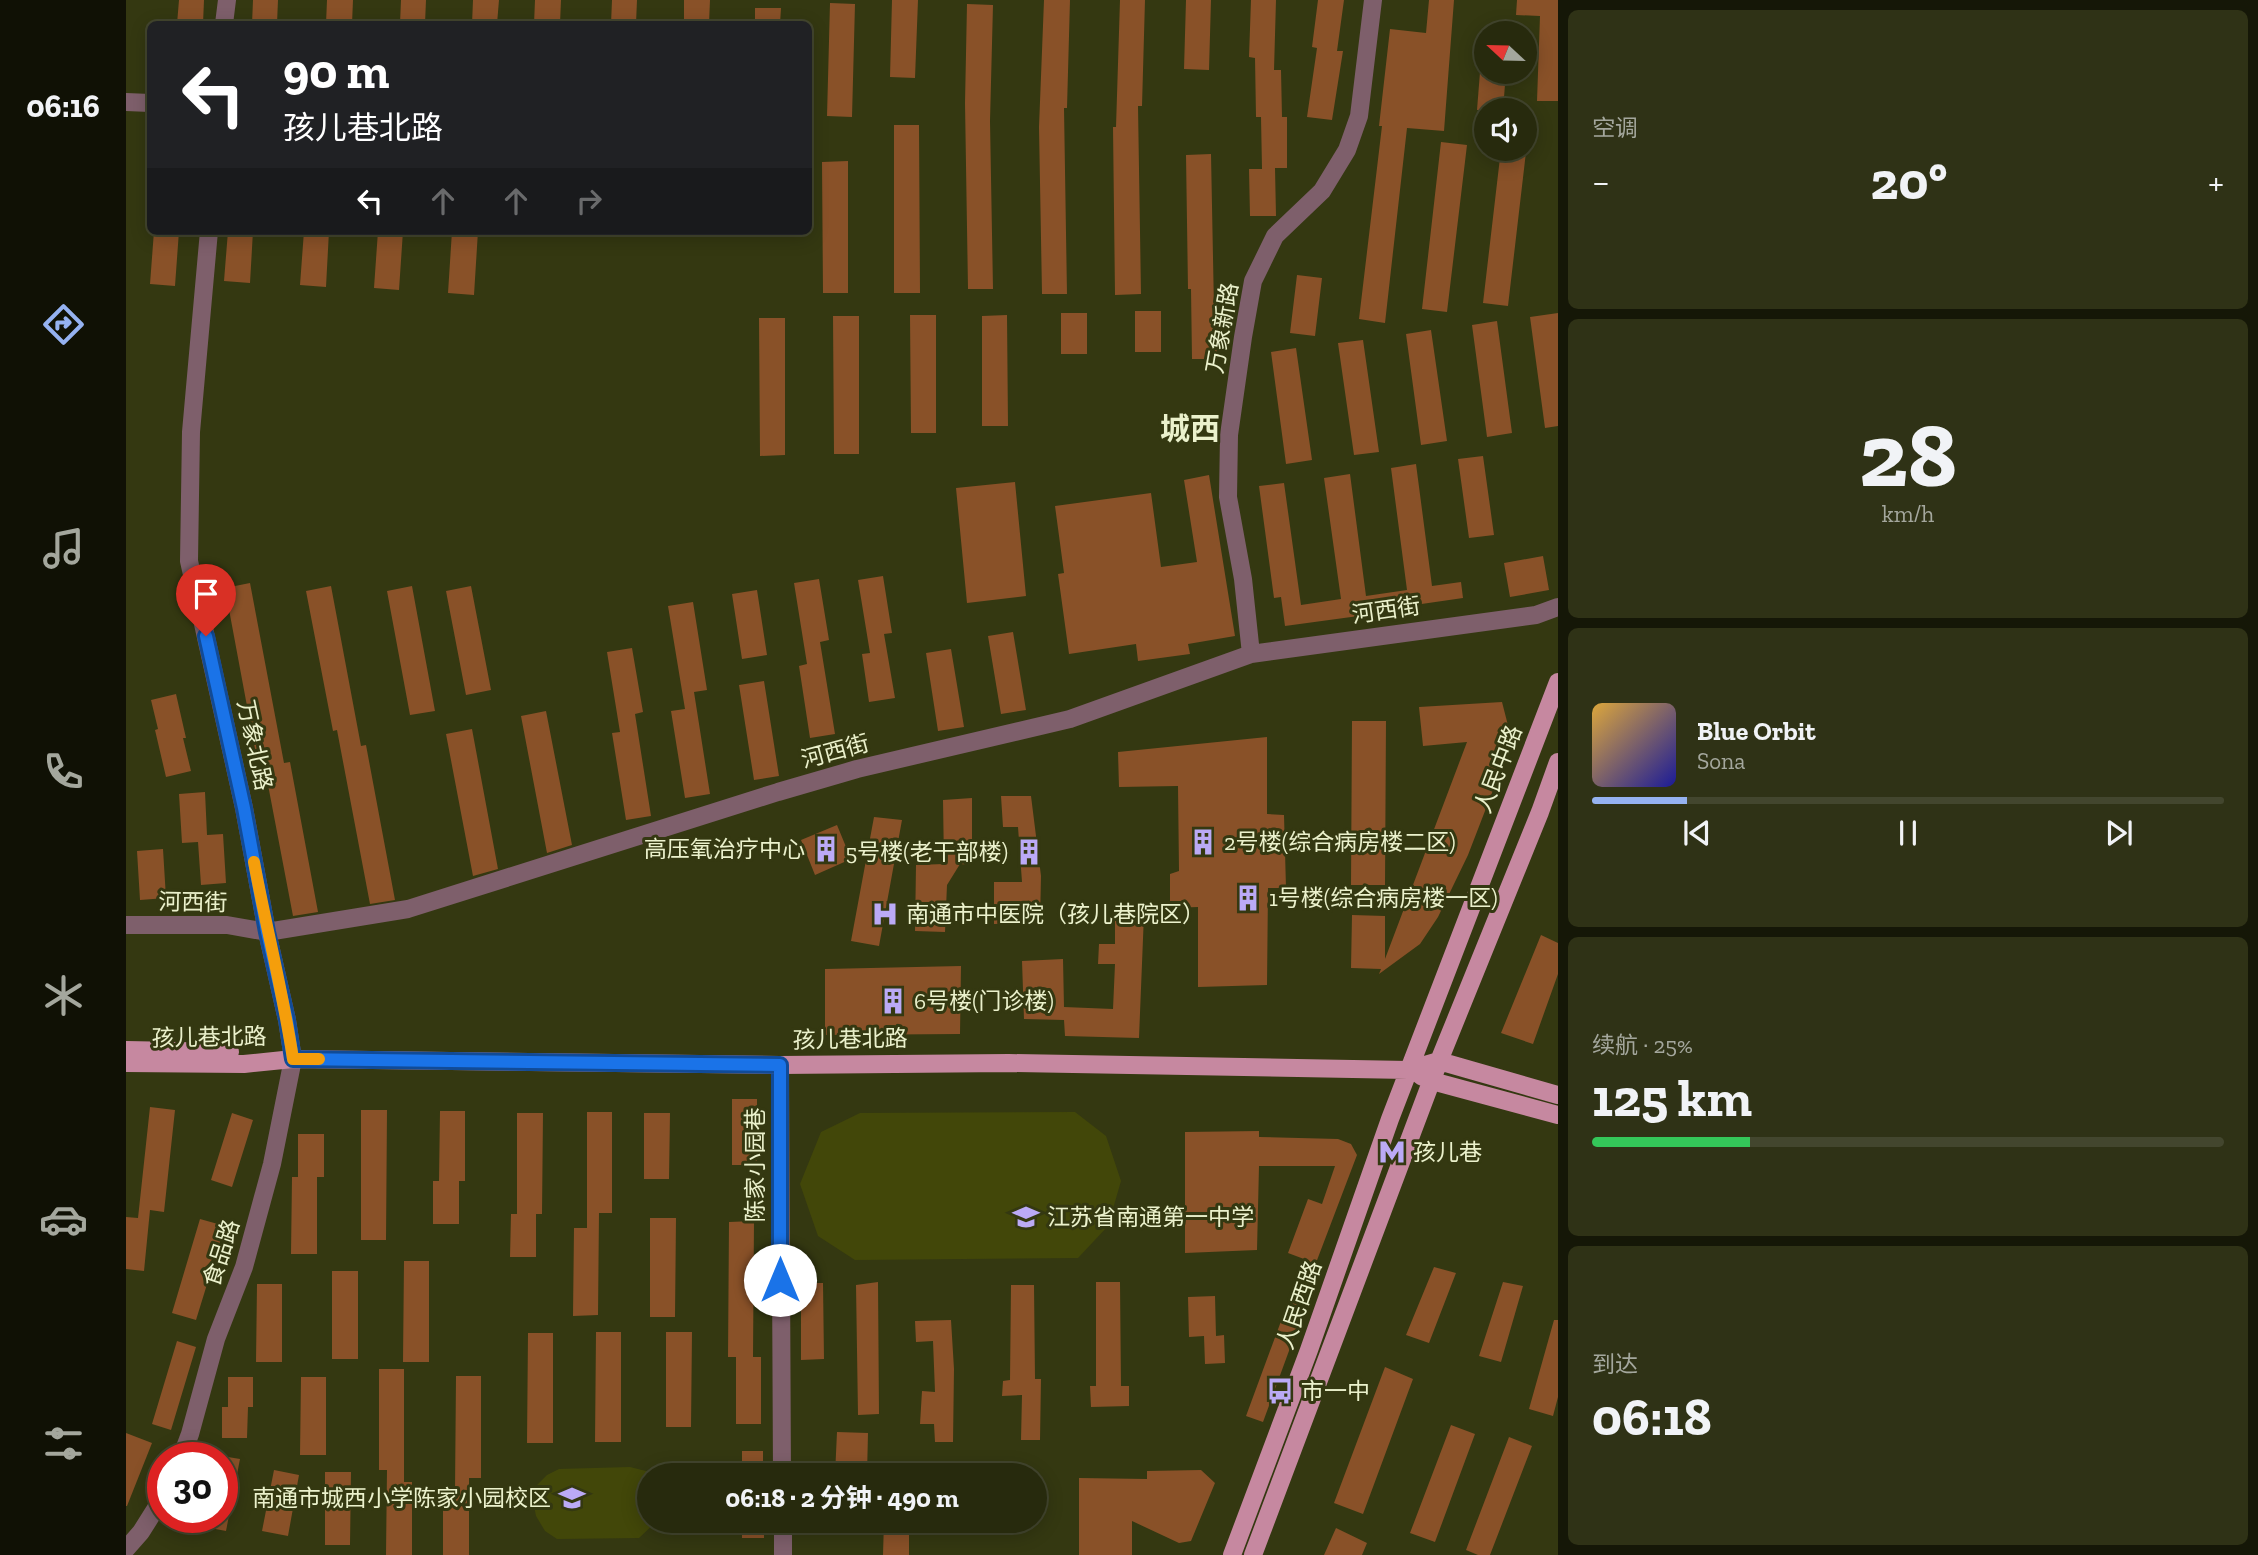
<!DOCTYPE html>
<html lang="zh">
<head>
<meta charset="utf-8">
<style>
  :root { --surface:#272a0d; --page:#2f3216; --text:#f1f3f6; --muted:#a4a79d; --line:#43462e; --accent:#95b2f1 }
  body { margin:0; font-family:"Zilla Slab","Noto Sans SC",serif; background:var(--page); color:var(--text); height:100vh; display:flex; flex-direction:column; font-size:26px; white-space:nowrap }
  * { box-sizing:border-box; margin:0 }
  p { font-size:23px; color:var(--muted) }
  .icon { flex:none; width:38px; height:38px; fill:none; stroke:currentColor; stroke-width:2; stroke-linecap:round; stroke-linejoin:round }
  .map { position:relative; flex:1; overflow:hidden }
  .panel { display:flex; flex-direction:column; gap:10px; padding:10px; background:#151707; width:700px }
  .panel>* { flex:none }
  .guide { position:absolute; left:21px; top:21px; width:665px; height:214px; border-radius:10px; box-shadow:0 4px 18px #0003,0 0 0 2px var(--line); background:#202124; color:#fff; overflow:hidden }
  .needle { width:46px; rotate:292deg }
  .buttons { position:absolute; left:1348px; top:21px; display:grid; gap:14px }
  .buttons a { display:grid; place-items:center; width:63px; height:63px; border-radius:50%; background:var(--surface); box-shadow:0 4px 18px #0003,0 0 0 2px var(--line); font-size:35px }
  .speed { position:absolute; left:21px; top:1442px; display:flex; gap:14px; font-size:35px; font-weight:700; text-align:center }
  .speed>* { display:grid; place-content:center; width:91px; height:91px; border-radius:50%; background:var(--surface); box-shadow:0 4px 18px #0003,0 0 0 2px var(--line); line-height:1 }
  .speed .limit { border:10px solid #d22; background:#fff; color:#111 }
  .pin { position:absolute; display:grid; place-items:center; width:60px; height:60px; color:#fff; margin:-72px -30px; border-radius:50% 50% 50% 0; rotate:-45deg; box-shadow:0 0 7px #0007 }
  .pin .icon { rotate:45deg }
  .me { position:absolute; width:77px; margin:-38px; rotate:0deg; stroke-linejoin:round; filter:drop-shadow(0 0 5px #0008) }
  .turn { display:flex; align-items:center; gap:24px; height:147px; padding:0 21px; font-size:32px }
  .turn .icon { width:91px; height:91px; stroke-width:2.5 }
  .turn b { display:block; font-size:49px; line-height:60px }
  .lanes { display:flex; align-items:center; height:66px; padding:0 21px; background:#0003; justify-content:center; gap:35px; direction:ltr }
  .lanes .off { opacity:.35 }
  .big { font-size:52px; font-weight:700; line-height:1.1 }
  .panel .widget { flex:1; display:flex; flex-direction:column; justify-content:center; gap:10px; min-width:0; padding:0 24px; border-radius:10px; background:var(--page) }
  .panel .dial { align-items:center; gap:0 }
  .dial b { font-size:91px; line-height:1 }
  .song { display:flex; align-items:center; gap:21px }
  .cover { width:84px; height:84px; border-radius:10px; background:linear-gradient(135deg,hsl(40 70% 55%),hsl(240 70% 35%)) }
  .played { height:7px; border-radius:4px; background:linear-gradient(90deg,var(--accent) 15%,var(--line) 15%) }
  .keys { display:flex; justify-content:space-around; direction:ltr }
  .heat { display:flex; justify-content:space-between; align-items:center; font-size:38px; direction:ltr }
  .charge { height:10px; border-radius:5px; background:linear-gradient(90deg,#34c759 25%,var(--line) 0) }
  .trip { position:absolute; left:511px; top:1463px; width:410px; height:70px; border-radius:35px; background:var(--surface); box-shadow:0 4px 18px #0003,0 0 0 2px var(--line); font-weight:700; line-height:70px; text-align:center }
  main { display:flex; flex:1; min-height:0 }
  .dock { display:flex; flex-direction:column; width:126px; justify-content:space-around; align-items:center; background:#101105; color:var(--muted) }
  .dock .icon { width:49px; height:49px }
  .dock .selected { color:var(--accent) }
  .dock b { font-size:32px; color:var(--text) }
  .map>svg:first-child { display:block }
</style>
</head>
<body>
<main>
<nav class="dock">
<b>06:16</b>
<svg class="icon selected" aria-label="directions" viewBox="0 0 24 24"><path d="M12 3l9 9-9 9-9-9zM9 14v-3h6M13 9l2 2-2 2"/></svg>
<svg class="icon" aria-label="music" viewBox="0 0 24 24"><path d="M9 18V5l10-2v13"/><circle cx="6" cy="18" r="3"/><circle cx="16" cy="16" r="3"/></svg>
<svg class="icon" aria-label="phone" viewBox="0 0 24 24"><path d="M5 4h4l2 5-3 2q2 4 5 5l2-3 5 2v4C11 20 4 13 5 4z"/></svg>
<svg class="icon" aria-label="climate" viewBox="0 0 24 24"><path d="M12 3v18M4 7l16 10M4 17L20 7"/></svg>
<svg class="icon" aria-label="car" viewBox="0 0 24 24"><path d="M5 17H2v-5l4-1 3-4h7l3 4 3 1v5h-3M9 17h6M6 11h13"/><circle cx="7" cy="17" r="2"/><circle cx="17" cy="17" r="2"/></svg>
<svg class="icon" aria-label="filters" viewBox="0 0 24 24"><path d="M4 7h16M4 17h16"/><circle cx="9" cy="7" r="2"/><circle cx="15" cy="17" r="2"/></svg>
</nav>
<div class="map">
<svg width="1432" height="1555" viewBox="0 0 1432 1555">
  <rect width="100%" height="100%" fill="#343811"/>
  <!-- green -->
  <path fill="#424709" d="M949,1112L980,1136L995,1181L982,1226L952,1258L729,1260L692,1236L674,1184L695,1132L734,1113Z
    M504,1467L524,1472L526,1475H523V1521H531L513,1538L431,1539L419,1531L410,1516L407,1501L409,1487L421,1475L433,1469Z"/>
  <!-- building -->
  <path fill="#895128" d="M53,0H78L77,24H51Z
    M127,0H152L151,24H126Z
    M201,0H227L226,24H200Z
    M275,0H300L299,24H274Z
    M347,0H373L371,24H346Z
    M409,0H435L434,24H408Z
    M486,0H511L510,24H485Z
    M558,0H584L583,24H558Z
    M766,0H792L789,78L764,77Z
    M918,0H944L941,108H938L941,294H916L913,127Z
    M994,0H1019L1016,106H1012L1015,294L989,295L987,127H990Z
    M1060,0H1085L1083,70L1058,69Z
    M1125,0H1150L1148,70H1155L1156,117H1161V168H1149L1150,216H1124L1123,169H1136L1135,117H1130L1129,58L1123,57Z
    M1192,0H1218L1211,51H1217L1206,120L1181,117L1191,48L1186,47Z
    M1303,0H1328L1318,131L1281,128L1259,323L1233,319L1256,126H1253L1264,29L1300,33Z
    M1391,0H1432V101H1411L1414,16L1390,15Z
    M704,3L729,4L726,117L701,116Z
    M841,4L867,5L864,121L867,289H842L839,103Z
    M629,8H655L654,24H629Z
    M1354,72H1380L1377,110H1351Z
    M768,125H793L794,293H768Z
    M1315,142L1341,145L1321,312L1296,309Z
    M1375,149L1400,152L1382,306L1357,303Z
    M1085,154L1088,309H1091V359H1066L1065,289H1062L1060,155Z
    M722,161V293H697L696,162Z
    M28,231H53L49,286L24,284Z
    M102,231H127L124,283L98,281Z
    M178,231H203L200,287L174,285Z
    M252,231H277L273,290L248,288Z
    M326,231H352L348,295L322,293Z
    M1171,275L1196,278L1189,336L1164,333Z
    M1009,311H1035V352H1009Z
    M935,313H961V354H935Z
    M1432,313V426L1419,428L1404,317Z
    M784,315H810V433H785Z
    M881,315L882,426H856V316Z
    M707,316H733V454H708Z
    M633,318H659V455L634,456Z
    M1371,321L1386,433L1361,437L1346,325Z
    M1305,330L1321,441L1295,445L1280,334Z
    M1237,340L1253,452L1228,455L1212,343Z
    M1170,348L1186,460L1160,464L1145,352Z
    M1357,456L1368,535L1343,538L1332,459Z
    M1290,464L1306,586L1335,582L1337,598L1261,609L1262,612L1159,626L1155,597L1148,598L1133,486L1158,483L1175,605L1215,599L1198,478L1224,474L1240,596L1281,590L1265,468Z
    M1083,475L1109,636L1062,644L1064,654L1012,661L1010,644L943,654L932,574L938,573L929,506L1025,493L1035,567L1071,562L1058,480Z
    M889,482L900,596L841,603L830,488Z
    M1417,556L1423,590L1384,597L1378,563Z
    M757,576L766,633L758,634L769,698L743,702L736,654L744,653L732,580Z
    M693,579L703,640L694,642L709,734L684,738L673,666L681,664L668,583Z
    M124,583L158,763L164,762L192,912L167,916L135,748L129,749L99,588Z
    M205,586L235,746L240,745L269,900L244,904L211,730L207,731L180,591Z
    M286,586L309,711L284,715L261,591Z
    M345,586L365,690L340,695L320,591Z
    M631,590L641,655L616,659L606,594Z
    M567,602L581,690L568,692L584,794L559,798L545,711L559,709L542,606Z
    M887,632L900,710L875,714L862,636Z
    M506,648L517,712L509,714L525,816L500,820L486,733L494,732L481,652Z
    M825,649L838,727L812,731L800,653Z
    M638,681L653,776L628,780L613,685Z
    M50,694L60,738H57L65,771L40,777L29,730L32,729L25,700Z
    M1376,702L1386,741L1342,855L1312,917L1294,944L1253,974L1255,969L1225,968L1226,915L1259,916V959L1341,742L1297,746L1293,707Z
    M420,711L446,845L421,853L395,716Z
    M1226,721H1260L1259,885H1225Z
    M346,729L372,869L347,876L320,734Z
    M1141,737V814L1158,815L1160,888H1142L1141,985L1072,987V907L1044,908V874L1053,871L1052,786L993,787L992,752Z
    M79,792L81,835L97,834L100,883L75,885L72,842L56,843L53,794Z
    M875,796H905L915,876L914,923L868,924V882H896L892,827H877Z
    M846,798V865L834,864L821,885L819,932L789,931L790,865L818,864L817,800Z
    M748,817L776,820L753,946L725,941Z
    M711,825L725,859L689,875L675,840Z
    M37,849L40,898L14,900L11,851Z
    M1018,914L1013,1038L939,1036L938,1020L898,1019L896,961L937,959L938,1007L987,1009L989,964H972L973,944H989V915Z
    M1415,935L1432,943V974L1407,1044L1375,1033Z
    M835,966L834,1034L699,1035V969Z
    M606,1099H631V1165H606Z
    M24,1107L49,1110L38,1212L24,1210L18,1271L0,1269V1217L12,1218Z
    M235,1110H261L260,1240H235Z
    M314,1111H339V1181H333V1224H307V1181H313Z
    M461,1112H486V1213H473L472,1315L447,1316L448,1228H461Z
    M106,1113L127,1120L106,1187L85,1180Z
    M391,1113H417L416,1214H410V1257H384L385,1214H391Z
    M518,1113H544L543,1179H518Z
    M1133,1131V1137L1212,1139L1225,1144L1231,1155L1185,1276L1190,1277L1137,1422L1120,1416L1178,1259L1162,1253L1182,1199L1196,1204L1209,1166H1133L1131,1250L1059,1253V1132Z
    M172,1134H198V1177H191V1254H165L166,1177H172Z
    M524,1218H550L549,1317H524Z
    M74,1219L99,1226L70,1320L46,1313Z
    M628,1221L627,1357H635V1424H610V1357H602L603,1222Z
    M278,1261H303V1362H277Z
    M1308,1267L1330,1273L1303,1343L1280,1335Z
    M206,1271H232V1359H206Z
    M752,1282L753,1414L732,1415L730,1285Z
    M970,1282H994L995,1386H1003V1406L965,1407L964,1386H970Z
    M1377,1282L1397,1286L1375,1362L1353,1356Z
    M675,1283H697L698,1359L675,1360Z
    M131,1284H156V1362H130Z
    M885,1285H908L909,1379H915L914,1440H895L896,1395L876,1396L877,1381L884,1380Z
    M1089,1296L1090,1336L1098,1335L1099,1363L1079,1364L1078,1336L1063,1337L1062,1297Z
    M825,1320L828,1369L827,1442H809L808,1424H794L796,1391L809,1392L807,1341L790,1342L789,1321Z
    M1428,1320H1432V1397L1427,1416L1403,1409Z
    M470,1332H495V1442H469Z
    M540,1332H566L565,1427H540Z
    M402,1333H427V1443H401Z
    M51,1341L70,1347L45,1430L26,1424Z
    M1259,1367L1287,1379L1237,1514L1208,1503Z
    M253,1369H278V1482H286V1555H260L261,1470H253Z
    M330,1376H355V1478H343V1555H317V1490H329Z
    M102,1377H127V1407H122L121,1438H96V1407H102Z
    M175,1377H200V1455H174Z
    M1325,1425L1349,1434L1309,1542L1284,1533Z
    M711,1432L742,1433L741,1475H709Z
    M0,1433L26,1443L1,1506H0Z
    M1383,1437L1406,1446L1364,1555H1352L1340,1550Z
    M616,1451H637V1475H616Z
    M96,1456L114,1459L100,1531L58,1523V1517H97Z
    M148,1470L173,1475L162,1536L136,1531Z
    M1075,1470L1089,1483L1065,1541L1053,1543L1006,1521V1555H953V1478L1021,1479V1471Z
    M199,1472H225L224,1545H199Z
    M616,1521H638V1538H616Z
    M758,1521H783V1555H757Z
    M1210,1528L1241,1543L1236,1555H1198Z"/>
  <g fill="none" stroke-linecap="round" stroke-linejoin="round">
    <!-- minor -->
    <path stroke="#7e5f6b" stroke-width="18" d="M98,24L101,0
      M0,102L24,103
      M1125,654L1117,579L1102,497L1103,435L1117,337L1127,281L1149,236L1196,191L1221,150L1233,116L1247,0
      M0,925H101L141,932L282,909L652,792L731,769L944,719L1125,654L1410,615L1432,607
      M654,1065L656,1475
      M55,1458L64,1434L90,1339L118,1267L146,1164L167,1059L161,1020L141,932L118,808L63,561L65,432L83,231
      M657,1521V1555
      M0,1549L15,1532L37,1497"/>
    <!-- major -->
    <path stroke="#c688a0" stroke-width="18" d="M0,1050L104,1052
      M0,1063L118,1064L167,1059L654,1065L883,1063L1282,1070L1313,1061L1432,1095
      M1295,1076L1306,1081L1432,1115
      M1106,1555L1183,1350L1264,1119L1432,682
      M1127,1555L1313,1061L1414,812L1432,762"/>
  </g>
  <g fill="none" stroke-linecap="round" stroke-linejoin="round">
    <!-- route casing -->
    <g stroke="#114b97" stroke-width="18">
      <path id="route" d="M80,636L118,808L141,932L161,1020L167,1059L654,1065V1280"/>
    </g>
    <!-- route -->
    <use href="#route" stroke="#1a73e8" stroke-width="12"/>
    <!-- slow -->
    <path stroke="#f59e0b" stroke-width="12" d="M128,862C140,927 157,992 167,1059H193"/>
  </g>
  <!-- icons -->
  <defs>
    <g id="building-bare" transform="scale(2.1)"><path d="M-4-6H4V6H1V3H-1V6H-4ZM-2.5-4.3h1.7v1.8h-1.7ZM.8-4.3h1.7v1.8H.8ZM-2.5-1h1.7V.8h-1.7ZM.8-1h1.7V.8H.8Z" fill="#bbaaf6" stroke="#343811" stroke-width="2.5" paint-order="stroke"/></g>
    <g id="hospital-bare" transform="scale(2.1)"><path d="M-5-5h3v3.5h4V-5h3V5h-3V1.5h-4V5h-3Z" fill="#bbaaf6" stroke="#343811" stroke-width="2.5" paint-order="stroke"/></g>
    <g id="metro-bare" transform="scale(2.1)"><path d="M-5.5 5V-5H-3L0 0L3-5H5.5V5H3V-.5L0 4L-3-.5V5Z" fill="#bbaaf6" stroke="#343811" stroke-width="2.5" paint-order="stroke"/></g>
    <g id="school-bare" transform="scale(2.1)"><path d="M0-5L7-2L0 1L-7-2ZM-4 1L0 2.5L4 1V4Q0 6-4 4Z" fill="#bbaaf6" stroke="#343811" stroke-width="2.5" paint-order="stroke"/></g>
    <g id="bus-bare" transform="scale(2.1)"><path d="M-5-6H5V4H4V6H2V4H-2V6H-4V4H-5ZM-3.5-4V0h7V-4ZM-3.5 1.2v1.5H-2V1.2ZM2 1.2v1.5H3.5V1.2Z" fill="#bbaaf6" stroke="#343811" stroke-width="2.5" paint-order="stroke"/></g>
  </defs>
  <g fill-rule="evenodd">
    <use href="#building-bare" x="1077" y="842"/>
    <use href="#building-bare" x="700" y="849"/>
    <use href="#building-bare" x="903" y="852"/>
    <use href="#building-bare" x="1122" y="898"/>
    <use href="#hospital-bare" x="759" y="914"/>
    <use href="#building-bare" x="767" y="1001"/>
    <use href="#metro-bare" x="1266" y="1152"/>
    <use href="#school-bare" x="900" y="1217"/>
    <use href="#bus-bare" x="1154" y="1391"/>
    <use href="#school-bare" x="446" y="1498"/>
  </g>
  <g text-anchor="middle" stroke-width="6" stroke-linejoin="round" paint-order="stroke">
    <!-- street labels -->
    <g font-size="23" fill="#ebf1cc" stroke="#343811">
      <text transform="translate(1096 328) rotate(-80)" y="8">万象新路</text>
      <text transform="translate(1260 610) rotate(-8)" y="8">河西街</text>
      <text transform="translate(129 745) rotate(78)" y="8">万象北路</text>
      <text transform="translate(709 751) rotate(-15)" y="8">河西街</text>
      <text transform="translate(1372 769) rotate(-69)" y="8">人民中路</text>
      <text transform="translate(67 902) rotate(1)" y="8">河西街</text>
      <text transform="translate(83 1037) rotate(-1)" y="8">孩儿巷北路</text>
      <text transform="translate(724 1039) rotate(-1)" y="8">孩儿巷北路</text>
      <text transform="translate(629 1165) rotate(-90)" y="8">陈家小园巷</text>
      <text transform="translate(95 1253) rotate(-72)" y="8">食品路</text>
      <text transform="translate(1173 1305) rotate(-71)" y="8">人民西路</text>
    </g>
    <!-- poi labels -->
    <g font-size="23" fill="#ebf1cc" stroke="#343811" text-anchor="start">
      <text x="1098" y="850">2号楼(综合病房楼二区)</text>
      <text x="679" y="857" text-anchor="end">高压氧治疗中心</text>
      <text x="882" y="860" text-anchor="end">5号楼(老干部楼)</text>
      <text x="1143" y="906">1号楼(综合病房楼一区)</text>
      <text x="780" y="922">南通市中医院（孩儿巷院区）</text>
      <text x="788" y="1009">6号楼(门诊楼)</text>
      <text x="1287" y="1160">孩儿巷</text>
      <text x="921" y="1225">江苏省南通第一中学</text>
      <text x="1175" y="1399">市一中</text>
      <text x="425" y="1506" text-anchor="end">南通市城西小学陈家小园校区</text>
    </g>
    <!-- district labels -->
    <g font-size="30" font-weight="bold" fill="#ebf1cc" stroke="#343811">
      <text x="1064" y="439">城西</text>
    </g>
  </g>
</svg>
<div class="buttons">
<a><svg class="needle" viewBox="-14 -14 28 28"><path d="M0-13l5 13h-10z" fill="#e53935"/><path d="M0 13l5-13h-10z" fill="#a4a79d"/></svg></a>
<a><svg class="icon" aria-label="sound" viewBox="0 0 24 24"><path d="M4 9h4l5-4v14l-5-4H4zM17 9q2 3 0 6"/></svg></a>
</div>
<div class="speed"><div class="limit">30</div></div>
<div class="pin" style="left:80px;top:636px;background:#d93025"><svg class="icon" aria-label="arrive" viewBox="0 0 24 24"><path d="M6 21V4h12l-3 4 3 4H6"/></svg></div>
<svg class="me" style="left:654px;top:1280px" viewBox="-20 -20 40 40"><circle r="19" fill="#fff"/><path d="M0-13L10 11 0 6-10 11z" fill="#1a73e8"/></svg>
<div class="trip">06:18 · 2 分钟 · 490 m</div>
<div class="guide">
<div class="turn"><svg class="icon" aria-label="left" viewBox="0 0 24 24"><path d="M17 20v-9H6M10 6l-5 5 5 5"/></svg><div><b>90 m</b>孩儿巷北路</div></div>
<div class="lanes"><svg class="icon" aria-label="left" viewBox="0 0 24 24"><path d="M17 20v-9H6M10 6l-5 5 5 5"/></svg><svg class="icon off" aria-label="ahead" viewBox="0 0 24 24"><path d="M12 20V5M6 11l6-6 6 6"/></svg><svg class="icon off" aria-label="ahead" viewBox="0 0 24 24"><path d="M12 20V5M6 11l6-6 6 6"/></svg><svg class="icon off" aria-label="right" viewBox="0 0 24 24"><path d="M7 20v-9h11M14 6l5 5-5 5"/></svg></div>
</div>
</div>
<section class="panel">
<div class="widget"><p>空调</p>
<div class="heat"><a>−</a><b class="big">20°</b><a>+</a></div>
</div>
<div class="widget dial"><b>28</b><p>km/h</p></div>
<div class="widget">
<div class="song"><i class="cover"></i><div><b>Blue Orbit</b><p>Sona</p></div></div>
<div class="played"></div>
<div class="keys"><svg class="icon" aria-label="previous" viewBox="0 0 24 24"><path d="M18 5L8 12l10 7zM5 5v14"/></svg><svg class="icon" aria-label="pause" viewBox="0 0 24 24"><path d="M8 5v14M16 5v14"/></svg><svg class="icon" aria-label="next" viewBox="0 0 24 24"><path d="M6 5l10 7-10 7zM19 5v14"/></svg></div>
</div>
<div class="widget"><p>续航 · 25%</p><b class="big">125 km</b><div class="charge"></div></div>
<div class="widget"><p>到达</p><b class="big">06:18</b></div>
</section>
</main>
</body>
</html>
